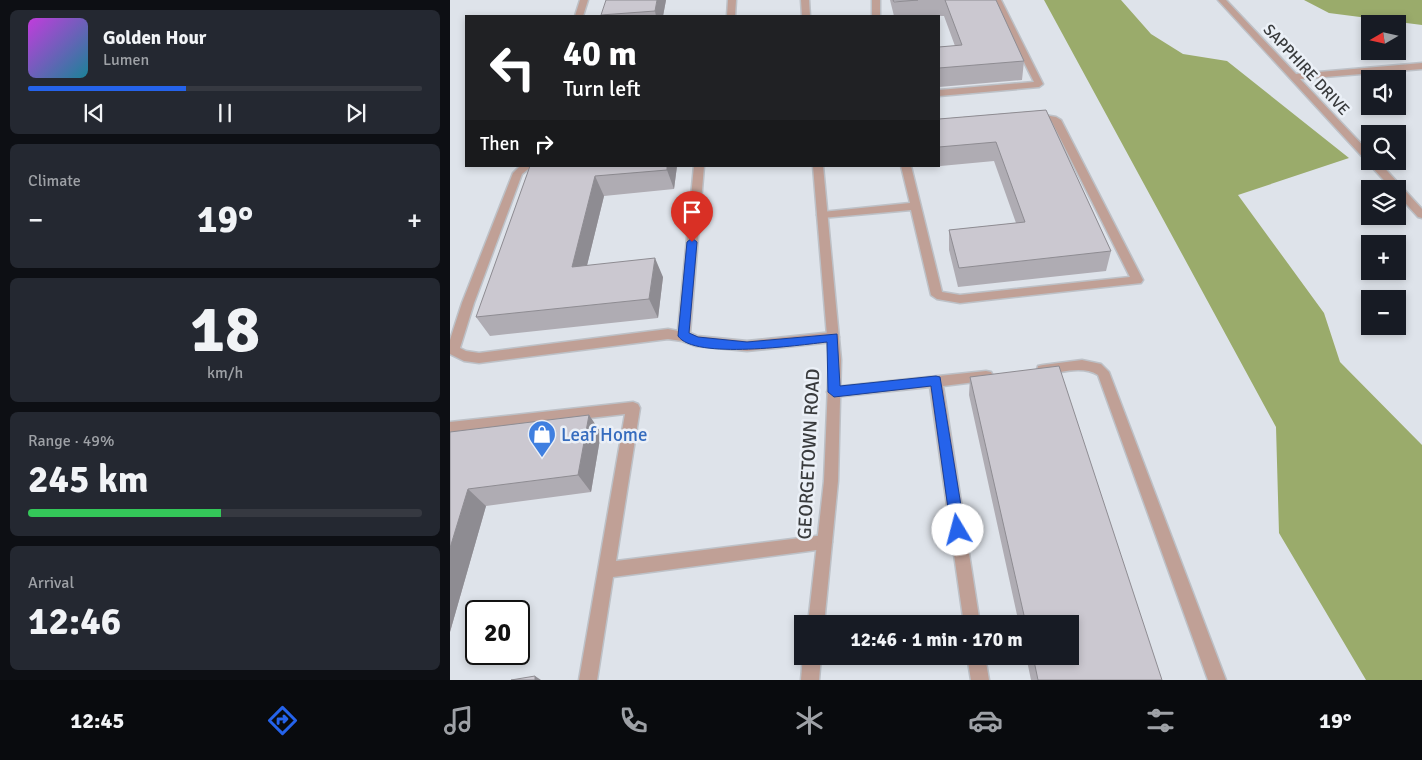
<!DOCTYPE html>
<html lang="en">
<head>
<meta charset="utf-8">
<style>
  :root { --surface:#171b24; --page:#242831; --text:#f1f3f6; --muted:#9ea1a6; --line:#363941; --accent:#2563eb }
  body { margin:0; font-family:Signika,sans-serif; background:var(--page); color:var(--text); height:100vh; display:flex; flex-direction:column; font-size:19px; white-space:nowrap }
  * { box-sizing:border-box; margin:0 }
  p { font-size:16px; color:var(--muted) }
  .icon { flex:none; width:28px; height:28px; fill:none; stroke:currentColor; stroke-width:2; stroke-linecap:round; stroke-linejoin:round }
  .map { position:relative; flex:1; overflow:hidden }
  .side { display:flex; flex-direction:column; gap:10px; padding:10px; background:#0d0f14; width:450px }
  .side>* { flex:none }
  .guide { position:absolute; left:15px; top:15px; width:475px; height:152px; border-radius:0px; box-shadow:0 2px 8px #0003; background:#202124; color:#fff; overflow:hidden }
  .needle { width:32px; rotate:261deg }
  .fabs { position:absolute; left:911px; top:15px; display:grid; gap:10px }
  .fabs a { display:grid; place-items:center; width:45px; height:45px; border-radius:0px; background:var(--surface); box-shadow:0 2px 8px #0003; font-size:25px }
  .speed { position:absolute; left:15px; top:600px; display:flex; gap:10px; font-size:25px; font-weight:700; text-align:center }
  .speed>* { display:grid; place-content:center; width:65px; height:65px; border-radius:50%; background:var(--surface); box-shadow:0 2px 8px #0003; line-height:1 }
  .speed .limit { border:2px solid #111; border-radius:8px; background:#fff; color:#111 }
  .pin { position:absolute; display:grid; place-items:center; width:42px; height:42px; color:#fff; margin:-51px -21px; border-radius:50% 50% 50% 0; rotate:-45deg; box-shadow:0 0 5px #0007 }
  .pin .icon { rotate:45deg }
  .me { position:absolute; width:55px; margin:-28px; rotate:352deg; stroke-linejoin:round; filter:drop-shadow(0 0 4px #0008) }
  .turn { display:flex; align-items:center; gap:18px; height:105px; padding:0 15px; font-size:22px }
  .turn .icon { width:65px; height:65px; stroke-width:2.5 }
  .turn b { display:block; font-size:35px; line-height:42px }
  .then { display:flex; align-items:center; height:48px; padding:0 15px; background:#0003; gap:10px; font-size:19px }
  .big { font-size:38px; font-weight:700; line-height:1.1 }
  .side .card { flex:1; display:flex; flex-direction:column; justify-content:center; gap:8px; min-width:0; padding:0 18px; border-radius:8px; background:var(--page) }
  .side .dial { align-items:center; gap:0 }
  .dial b { font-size:65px; line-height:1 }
  .song { display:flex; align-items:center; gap:15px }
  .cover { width:60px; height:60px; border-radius:8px; background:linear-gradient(135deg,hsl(290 70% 55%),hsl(190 70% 35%)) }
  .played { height:5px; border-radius:2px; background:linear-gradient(90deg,var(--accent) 40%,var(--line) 40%) }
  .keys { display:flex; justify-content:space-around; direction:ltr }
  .heat { display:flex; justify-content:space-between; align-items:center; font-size:28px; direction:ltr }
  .charge { height:8px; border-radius:4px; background:linear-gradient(90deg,#34c759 49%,var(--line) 0) }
  .trip { position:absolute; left:344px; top:615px; width:285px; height:50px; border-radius:0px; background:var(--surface); box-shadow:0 2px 8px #0003; font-weight:700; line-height:50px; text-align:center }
  .tabs { display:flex; height:80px; justify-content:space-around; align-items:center; background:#090b0e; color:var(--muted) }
  .tabs .icon { width:35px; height:35px }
  .tabs .active { color:var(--accent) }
  .tabs b { font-size:22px; color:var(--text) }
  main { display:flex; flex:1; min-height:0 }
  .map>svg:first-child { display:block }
</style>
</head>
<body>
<main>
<section class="side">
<div class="card">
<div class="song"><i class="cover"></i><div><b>Golden Hour</b><p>Lumen</p></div></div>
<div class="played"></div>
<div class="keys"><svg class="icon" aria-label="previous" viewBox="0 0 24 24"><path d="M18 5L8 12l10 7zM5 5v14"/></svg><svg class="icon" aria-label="pause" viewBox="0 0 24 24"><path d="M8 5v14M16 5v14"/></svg><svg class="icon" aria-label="next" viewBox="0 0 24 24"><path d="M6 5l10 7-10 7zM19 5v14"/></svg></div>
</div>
<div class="card"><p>Climate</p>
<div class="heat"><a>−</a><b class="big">19°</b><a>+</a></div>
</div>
<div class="card dial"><b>18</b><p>km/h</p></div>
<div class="card"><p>Range · 49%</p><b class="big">245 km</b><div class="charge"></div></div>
<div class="card"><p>Arrival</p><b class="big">12:46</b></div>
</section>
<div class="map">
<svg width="972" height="680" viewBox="0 0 972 680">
  <rect width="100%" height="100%" fill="#dee3ea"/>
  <!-- forest -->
  <path fill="#9aab6b" d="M594,0H671L701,34L733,54L777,61L899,158L788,195L874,313L890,362L972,445V680H916L829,533L826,427Z
    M854,0H972V25L879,13Z"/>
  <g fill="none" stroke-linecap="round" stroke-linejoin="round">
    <!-- lane casing -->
    <g stroke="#bdc1c7" stroke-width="3">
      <path id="lane" d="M130,0H138L133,16H125Z
        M278,0H286L285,16H277Z
        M422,0H430V16H422Z
        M543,0H551L593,84L589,87L489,96V90L584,82Z
        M583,113L606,117L611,120L693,280L691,283L510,303L487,299L481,295L461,210L372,218L367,215L372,212L460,203L451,166H461L492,292L510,295L680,277L602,122L580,118V114Z
        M70,166H82L72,174L24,303L10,348L16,351L29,353L218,329L228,331L244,166H254L240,333L247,336L297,341L383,332L387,334L389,337L387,340L383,342L297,351L246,346L232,341L218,339L29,363L14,361L0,354V340L12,303L63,173Z
        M632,360L651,364L659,372L776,680H758L648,375C632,365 610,373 593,375L588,374L587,370L588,366L593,365Z
        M536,371L541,372L543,376L541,380L493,386L530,624H514L480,387L384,397L379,396L377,392L379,388L384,387Z
        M183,402L188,404L190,408L166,561L374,535L379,537L382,542L379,547L374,549L163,577L147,680H129L175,414L0,434V422Z
        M517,656H535L539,680H521Z"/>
    </g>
    <!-- street casing -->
    <g stroke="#bdc1c7" stroke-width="3">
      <path id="street" d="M351,0H359L360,16H352Z
        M768,0H776L846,74L972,63V69L850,79L920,153V161H928L972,209V218L968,217L948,195V189H942Z
        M363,166H373L391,360L388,481L374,624H358L374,481L379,360Z
        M353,656H371L369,680H351Z"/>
    </g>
    <!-- lane -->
    <use href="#lane" fill="#c0a096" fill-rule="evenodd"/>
    <!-- street -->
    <use href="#street" fill="#c0a096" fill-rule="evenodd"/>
  </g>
  <!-- wall -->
  <path fill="#afacb3" d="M216,0L213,16H152L151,15Z
    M440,0H546L574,61L572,80L489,87V47L505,46L494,16H444Z
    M596,110L661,251L656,271L508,287L499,250V230L566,223L544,161L480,167V166H489V119Z
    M80,166H227L224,189L154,196L137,265L213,277L208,318L40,336L26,317Z
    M520,377L712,680H581L576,656H620V624H569L519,395Z
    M139,415L151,433L141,492L36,506L0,632V432Z"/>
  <!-- shaded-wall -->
  <path fill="#8e8c92" d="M207,0H216L213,16H206L205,11Z
    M217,166H227L224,189L217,170Z
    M145,176L154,196L132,286L122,267Z
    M205,258L213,277L208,318L199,299Z
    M139,415L151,433L141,492L128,475Z
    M18,489L36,506L0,632V548Z
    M85,676L91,680H85Z"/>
  <!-- building -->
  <path fill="#cbc8d0" stroke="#8e8c92" d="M156,0H207L205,11L151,15Z
    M443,0H468L444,2Z
    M495,0H546L574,61L489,68V47L512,45Z
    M596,110L661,251L509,268L499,230L575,222L546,142L489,147V119Z
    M80,166H217V170L145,176L122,267L205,258L199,299L26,317Z
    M609,366L712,680H588L583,656H620V624H576L520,377Z
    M139,415L128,475L18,489L0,548V432Z
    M85,676V680H61Z"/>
  <!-- route -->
  <path fill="#2563eb" stroke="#184099" d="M242,238L247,242L239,333L248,337L297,342L387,334L390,386L486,376L490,377L515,530L513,535L508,537L503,535L501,530L481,386L384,397L378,392L377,342C350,345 244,360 228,336L237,242Z"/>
  <!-- icons -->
  <defs>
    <g id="shop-pin" transform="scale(1.4375)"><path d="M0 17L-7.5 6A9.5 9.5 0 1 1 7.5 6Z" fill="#3f7fe0" stroke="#ebf0f7"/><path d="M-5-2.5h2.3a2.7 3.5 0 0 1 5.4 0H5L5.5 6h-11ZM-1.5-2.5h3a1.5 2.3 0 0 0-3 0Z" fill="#fff"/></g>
  </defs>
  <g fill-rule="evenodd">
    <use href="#shop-pin" x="92" y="434"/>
  </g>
  <g text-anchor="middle" stroke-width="5" stroke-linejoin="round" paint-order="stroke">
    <!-- far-street labels -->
    <g font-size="16" fill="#383a3c" stroke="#ebf0f7">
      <text transform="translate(857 69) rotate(47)" y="6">SAPPHIRE DRIVE</text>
    </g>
    <!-- shop labels -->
    <g font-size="19" fill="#366cbe" stroke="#ebf0f7" text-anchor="start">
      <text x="111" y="441">Leaf Home</text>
    </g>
    <!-- street labels -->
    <g font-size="19" fill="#383a3c" stroke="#ebf0f7">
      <text transform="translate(358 454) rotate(-87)" y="7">GEORGETOWN ROAD</text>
    </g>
  </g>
</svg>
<div class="fabs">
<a><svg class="needle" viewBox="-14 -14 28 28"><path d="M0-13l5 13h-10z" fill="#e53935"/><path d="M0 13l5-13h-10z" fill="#9ea1a6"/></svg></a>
<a><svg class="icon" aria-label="sound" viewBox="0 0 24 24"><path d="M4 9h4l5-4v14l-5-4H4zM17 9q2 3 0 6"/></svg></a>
<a><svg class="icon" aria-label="search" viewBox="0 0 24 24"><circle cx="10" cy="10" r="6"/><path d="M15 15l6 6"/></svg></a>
<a><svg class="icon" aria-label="layers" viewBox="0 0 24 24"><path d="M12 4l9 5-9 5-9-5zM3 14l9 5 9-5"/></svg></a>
<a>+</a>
<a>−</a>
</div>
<div class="speed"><div class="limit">20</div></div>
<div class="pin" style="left:242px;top:242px;background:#d93025"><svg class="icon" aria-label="arrive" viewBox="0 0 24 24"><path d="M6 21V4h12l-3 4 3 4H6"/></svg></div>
<svg class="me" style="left:508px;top:530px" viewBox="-20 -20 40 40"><circle r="19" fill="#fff"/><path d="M0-13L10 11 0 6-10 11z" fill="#2563eb"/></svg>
<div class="trip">12:46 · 1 min · 170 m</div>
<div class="guide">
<div class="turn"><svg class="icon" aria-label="left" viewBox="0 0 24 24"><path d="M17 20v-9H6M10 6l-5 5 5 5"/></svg><div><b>40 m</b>Turn left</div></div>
<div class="then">Then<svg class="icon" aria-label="right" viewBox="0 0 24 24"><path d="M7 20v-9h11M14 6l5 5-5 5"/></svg></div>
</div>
</div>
</main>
<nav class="tabs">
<b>12:45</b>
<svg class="icon active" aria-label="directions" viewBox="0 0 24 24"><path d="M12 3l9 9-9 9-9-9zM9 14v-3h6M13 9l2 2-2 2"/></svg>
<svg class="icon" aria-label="music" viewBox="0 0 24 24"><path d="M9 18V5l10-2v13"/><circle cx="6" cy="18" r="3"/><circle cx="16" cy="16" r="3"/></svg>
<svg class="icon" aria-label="phone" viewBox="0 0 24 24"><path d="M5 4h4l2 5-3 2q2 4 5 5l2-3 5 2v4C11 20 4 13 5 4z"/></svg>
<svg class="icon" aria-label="climate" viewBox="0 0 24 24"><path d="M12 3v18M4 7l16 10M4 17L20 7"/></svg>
<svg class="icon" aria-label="car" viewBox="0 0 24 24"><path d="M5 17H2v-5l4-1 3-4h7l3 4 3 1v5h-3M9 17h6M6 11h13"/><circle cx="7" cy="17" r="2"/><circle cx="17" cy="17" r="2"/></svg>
<svg class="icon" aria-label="filters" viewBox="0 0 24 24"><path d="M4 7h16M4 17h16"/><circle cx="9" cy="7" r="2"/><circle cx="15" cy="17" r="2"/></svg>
<b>19°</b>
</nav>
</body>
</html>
